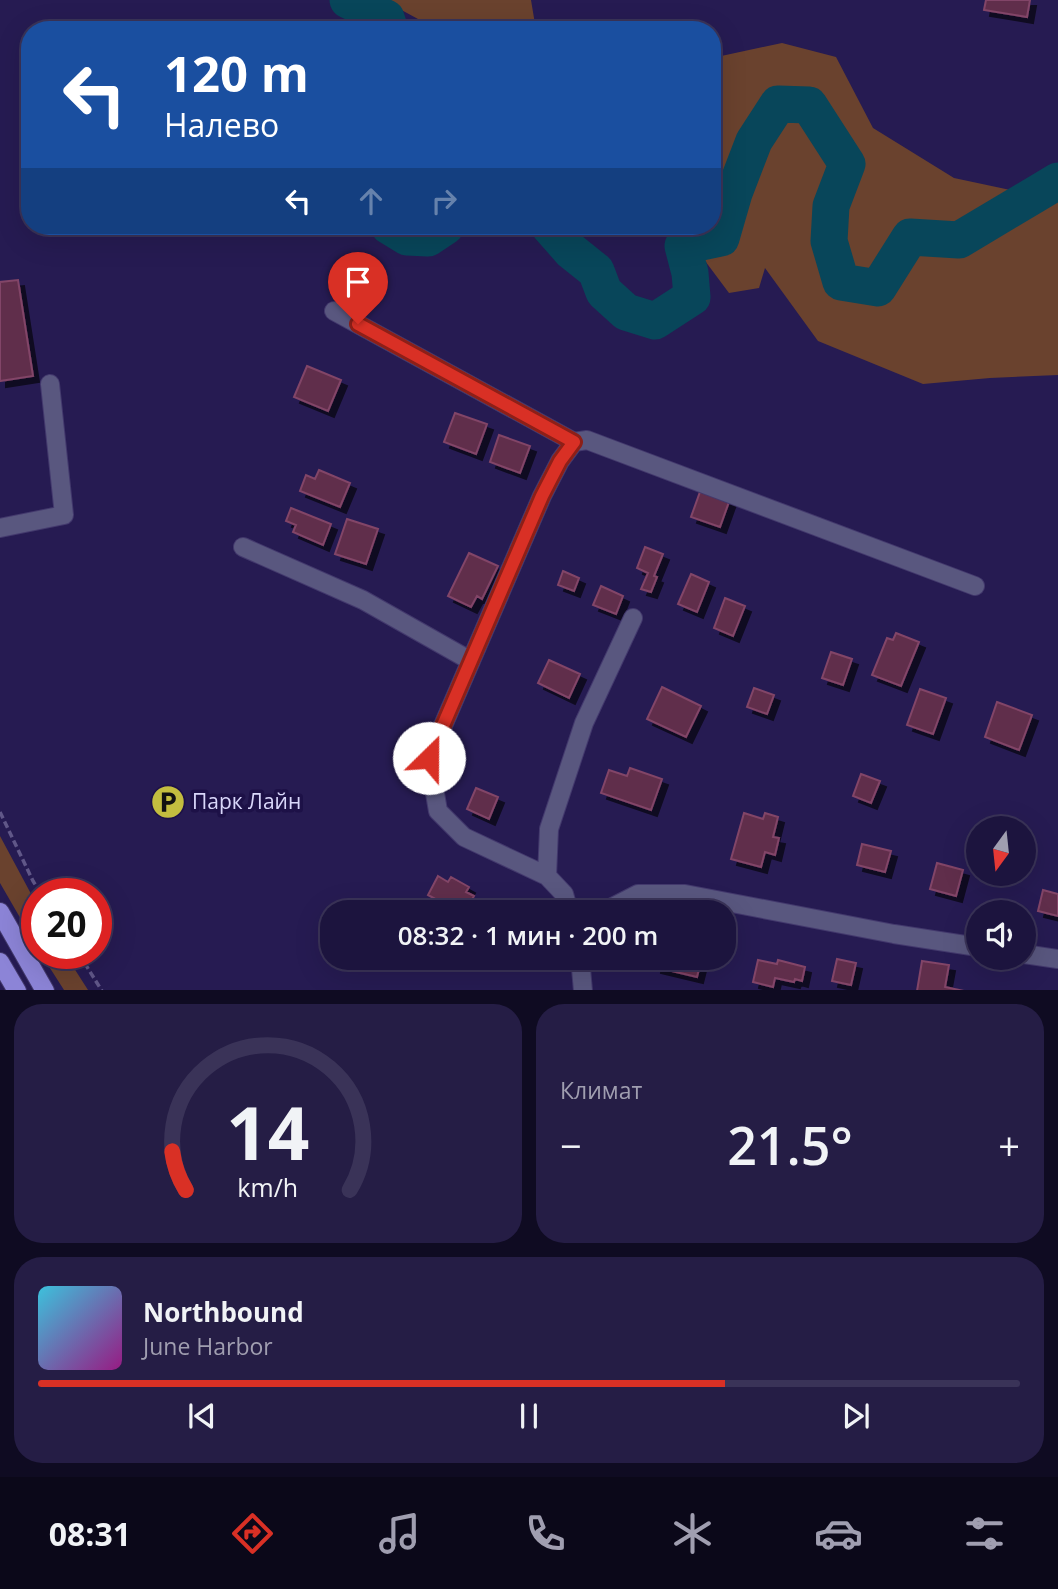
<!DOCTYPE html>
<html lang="ru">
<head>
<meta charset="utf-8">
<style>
  :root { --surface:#1c143e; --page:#251d45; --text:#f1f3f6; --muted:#a09eb0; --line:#3a3358; --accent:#d93025 }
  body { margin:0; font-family:"Open Sans",sans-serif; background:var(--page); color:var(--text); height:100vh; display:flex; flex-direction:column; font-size:26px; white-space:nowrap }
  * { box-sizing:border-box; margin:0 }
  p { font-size:23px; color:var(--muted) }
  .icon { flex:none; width:38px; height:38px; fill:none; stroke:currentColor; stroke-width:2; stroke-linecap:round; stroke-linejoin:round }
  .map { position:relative; height:990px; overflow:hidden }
  .details { display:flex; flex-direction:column; gap:14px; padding:14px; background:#0f0b22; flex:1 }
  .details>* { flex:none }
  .top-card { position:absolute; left:21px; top:21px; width:700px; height:214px; border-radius:28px; box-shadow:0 7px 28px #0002,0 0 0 2px var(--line); background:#1a4fa0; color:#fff; overflow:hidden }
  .needle { width:46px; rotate:195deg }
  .buttons { position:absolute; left:966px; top:816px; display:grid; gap:14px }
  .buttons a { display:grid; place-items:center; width:70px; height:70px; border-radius:50%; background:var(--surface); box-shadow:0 7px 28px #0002,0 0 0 2px var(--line); font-size:35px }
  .speed { position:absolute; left:21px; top:878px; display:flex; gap:14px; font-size:35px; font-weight:700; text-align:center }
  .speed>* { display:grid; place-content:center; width:91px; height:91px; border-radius:50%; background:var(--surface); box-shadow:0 7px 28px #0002,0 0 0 2px var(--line); line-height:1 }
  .speed .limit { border:10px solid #d22; background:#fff; color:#111 }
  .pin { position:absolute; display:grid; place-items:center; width:60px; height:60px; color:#fff; margin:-72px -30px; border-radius:50% 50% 50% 0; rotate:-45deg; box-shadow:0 0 7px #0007 }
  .pin .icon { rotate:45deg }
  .me { position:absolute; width:77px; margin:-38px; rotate:23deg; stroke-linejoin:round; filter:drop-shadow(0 0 5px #0008) }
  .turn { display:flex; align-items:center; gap:24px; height:147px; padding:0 28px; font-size:32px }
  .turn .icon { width:91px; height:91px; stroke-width:2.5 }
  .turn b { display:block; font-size:49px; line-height:60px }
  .lanes { display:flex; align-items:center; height:66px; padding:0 28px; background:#0003; justify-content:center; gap:35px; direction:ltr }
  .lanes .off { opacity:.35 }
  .big { font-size:52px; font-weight:600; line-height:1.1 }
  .details .card { flex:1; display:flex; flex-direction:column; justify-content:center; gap:10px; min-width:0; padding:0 24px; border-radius:28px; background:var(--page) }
  .details .dial { align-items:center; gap:0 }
  .dial svg { height:182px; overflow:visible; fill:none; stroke:var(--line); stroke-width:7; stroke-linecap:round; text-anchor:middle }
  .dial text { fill:var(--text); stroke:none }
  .song { display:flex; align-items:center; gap:21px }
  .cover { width:84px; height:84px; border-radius:10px; background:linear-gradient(135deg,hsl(190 70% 55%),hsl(310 70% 35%)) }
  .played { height:7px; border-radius:4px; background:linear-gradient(90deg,var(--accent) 70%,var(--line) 70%) }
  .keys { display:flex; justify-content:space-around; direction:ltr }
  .heat { display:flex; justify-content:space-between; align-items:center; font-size:38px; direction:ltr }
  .details .tiles { flex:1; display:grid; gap:14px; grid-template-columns:1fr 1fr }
  .card:last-child { grid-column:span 2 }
  .trip { position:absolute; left:320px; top:900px; width:416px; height:70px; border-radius:28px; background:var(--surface); box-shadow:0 7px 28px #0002,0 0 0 2px var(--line); font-weight:600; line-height:70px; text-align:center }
  .dock { display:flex; height:112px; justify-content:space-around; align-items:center; background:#0b0819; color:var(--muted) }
  .dock .icon { width:49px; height:49px }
  .dock .current { color:var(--accent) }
  .dock b { font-size:32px; color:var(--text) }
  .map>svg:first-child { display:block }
</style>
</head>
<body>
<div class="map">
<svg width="1058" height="991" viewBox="0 0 1058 991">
  <defs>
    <filter id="shadow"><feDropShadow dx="6" dy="6" stdDeviation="0" flood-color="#0009"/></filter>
  </defs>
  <rect width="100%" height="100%" fill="#261b52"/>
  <!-- green -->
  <path fill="#6a422e" d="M383,0H531L536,30H462L418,19Z
    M782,43L836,57L873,128L954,178L1015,191L1058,180V375L990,378L923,384L818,341L765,268L759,288L729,293L679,226H712V97L723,77L712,76V58Z
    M0,836L37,905V947L0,883Z
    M41,954H65L88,990H64Z"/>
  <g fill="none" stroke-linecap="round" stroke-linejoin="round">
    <!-- river -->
    <path stroke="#08465a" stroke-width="37" d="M348,0L386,18L390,30
      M389,226L407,237L428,238L446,226
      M549,226L571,251L596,271L604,292L626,312L655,321L692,297L690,273L683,246L721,238L734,193L754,141L778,104L809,105L847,164L831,206L829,241L841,282L878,288L910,237L959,240L1058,181"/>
  </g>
  <!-- building -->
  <path fill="#612e4b" stroke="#824567" stroke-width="2" filter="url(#shadow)" d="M986,0H1030L1027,17L984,10Z
    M18,280L33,376L0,381V282Z
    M307,366L341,380L328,411L294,397Z
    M455,413L487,424L476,454L444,442Z
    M499,435L530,446L520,473L490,462Z
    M319,470L350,483L340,507L300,491L306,475L315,479Z
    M701,489L730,499L720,527L691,517Z
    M291,508L331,524L323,545L293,532L296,525L286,521Z
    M347,519L378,529L366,564L335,554Z
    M645,547L663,554L654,576L657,577L651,592L641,589L648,573L637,568Z
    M469,553L498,566L482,599L477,596L471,607L448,596Z
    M563,571L579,578L574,591L558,585Z
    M691,574L709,582L697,612L678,604Z
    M601,586L623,596L616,614L593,605Z
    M725,598L745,606L733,636L714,628Z
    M896,633L919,642L901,686L872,675L887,638L893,640Z
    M831,652L852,659L843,685L822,678Z
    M549,660L580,674L569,698L538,683Z
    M662,687L701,706L686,737L647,719Z
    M754,688L774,695L767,714L747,707Z
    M920,689L946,698L933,734L907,725Z
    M997,702L1032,715L1019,750L985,737Z
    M630,768L662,779L651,810L601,793L609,770L627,776Z
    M861,774L880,781L871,803L853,796Z
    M476,788L498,797L489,819L467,809Z
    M744,813L763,819L765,813L778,817L773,837L779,838L775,855L765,852L761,867L731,859Z
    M862,844L891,851L885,872L857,865Z
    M937,863L963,870L956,896L930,889Z
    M438,876L448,882L451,877L469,887L466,892L474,896L465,912H459L428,895Z
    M1043,890L1058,894V916L1038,911Z
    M657,957H702L697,977L655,967Z
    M837,959L856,963L851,985L832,981Z
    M758,960L777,964L778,960L805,967L802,981L795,979L794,982L775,978L773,987L753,982Z
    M922,961L949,965L945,987L964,991H917Z"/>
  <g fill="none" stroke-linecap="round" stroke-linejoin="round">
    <!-- minor casing -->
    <g stroke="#43396d" stroke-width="20">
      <path id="minor" d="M334,311L574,442
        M0,528L64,515L50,384
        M243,547L363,600L471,661
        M547,876L549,829L584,723L633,618
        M569,912L564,894L547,876L464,837L438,811L429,758L542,496L560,461L574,442L587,440L975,586
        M603,912L638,894H685L894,934L978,947
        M1024,954L1058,959
        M580,957L583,991"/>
    </g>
    <!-- major casing -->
    <g stroke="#43396d" stroke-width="20">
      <path id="major" d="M0,912L45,991
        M0,962L17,991"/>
    </g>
    <!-- path -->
    <path stroke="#605788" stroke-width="3.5" stroke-dasharray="7 3.5" stroke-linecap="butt" d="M0,812L33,881L41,894
      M79,954L102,991"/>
    <!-- minor -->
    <use href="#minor" stroke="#59577f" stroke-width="18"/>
    <!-- major -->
    <use href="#major" stroke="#8c84d7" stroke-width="18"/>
  </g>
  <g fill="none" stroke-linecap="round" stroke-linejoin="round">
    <!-- route casing -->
    <g stroke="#8d1f18" stroke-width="18">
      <path id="route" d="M358,324L574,442L560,461L542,496L429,758"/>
    </g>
    <!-- route -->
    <use href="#route" stroke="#d93025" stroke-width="12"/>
  </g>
  <!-- icons -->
  <defs>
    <g id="parking-disc" transform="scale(1.75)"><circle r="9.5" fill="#c3bd3f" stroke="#1d1147"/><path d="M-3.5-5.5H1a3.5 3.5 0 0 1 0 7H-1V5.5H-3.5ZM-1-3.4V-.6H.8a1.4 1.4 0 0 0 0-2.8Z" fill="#111"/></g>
  </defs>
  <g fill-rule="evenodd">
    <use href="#parking-disc" x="168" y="802"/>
  </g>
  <g text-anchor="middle" stroke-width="7" stroke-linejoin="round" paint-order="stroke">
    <!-- poi labels -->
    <g font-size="21" fill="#d9d7fa" stroke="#1d1147" text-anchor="start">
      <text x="192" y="809">Парк Лайн</text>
    </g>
  </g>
</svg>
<div class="buttons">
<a><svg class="needle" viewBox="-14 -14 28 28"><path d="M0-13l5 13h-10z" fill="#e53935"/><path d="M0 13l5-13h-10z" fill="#a09eb0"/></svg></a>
<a><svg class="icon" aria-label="sound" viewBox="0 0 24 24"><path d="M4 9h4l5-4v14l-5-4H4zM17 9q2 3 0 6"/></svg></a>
</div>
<div class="speed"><div class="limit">20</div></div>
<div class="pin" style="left:358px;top:324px;background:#d93025"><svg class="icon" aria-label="arrive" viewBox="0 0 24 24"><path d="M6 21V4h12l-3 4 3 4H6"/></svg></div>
<svg class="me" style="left:429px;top:758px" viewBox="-20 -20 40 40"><circle r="19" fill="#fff"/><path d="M0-13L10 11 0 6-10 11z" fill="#d93025"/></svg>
<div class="trip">08:32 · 1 мин · 200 m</div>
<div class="top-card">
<div class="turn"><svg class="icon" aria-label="left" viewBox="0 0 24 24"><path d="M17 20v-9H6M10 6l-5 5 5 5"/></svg><div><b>120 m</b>Налево</div></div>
<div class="lanes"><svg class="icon" aria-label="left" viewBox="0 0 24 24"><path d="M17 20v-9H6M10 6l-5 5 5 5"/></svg><svg class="icon off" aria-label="ahead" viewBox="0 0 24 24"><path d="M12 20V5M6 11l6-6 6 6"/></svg><svg class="icon off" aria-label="right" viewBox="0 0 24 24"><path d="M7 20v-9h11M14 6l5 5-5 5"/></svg></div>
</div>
</div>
<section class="details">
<div class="tiles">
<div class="card dial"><svg viewBox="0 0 100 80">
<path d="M14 69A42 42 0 1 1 86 69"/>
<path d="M14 69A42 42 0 0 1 8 52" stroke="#d93025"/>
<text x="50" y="56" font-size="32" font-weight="700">14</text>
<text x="50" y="72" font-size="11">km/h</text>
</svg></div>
<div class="card"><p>Климат</p>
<div class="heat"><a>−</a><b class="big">21.5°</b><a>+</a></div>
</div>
<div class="card">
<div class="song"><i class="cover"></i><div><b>Northbound</b><p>June Harbor</p></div></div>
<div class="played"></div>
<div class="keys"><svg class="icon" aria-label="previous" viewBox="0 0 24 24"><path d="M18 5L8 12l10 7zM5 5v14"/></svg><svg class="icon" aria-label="pause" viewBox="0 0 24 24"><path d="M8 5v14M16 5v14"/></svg><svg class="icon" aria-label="next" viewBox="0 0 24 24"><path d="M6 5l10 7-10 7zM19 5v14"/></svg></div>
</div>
</div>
</section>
<nav class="dock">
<b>08:31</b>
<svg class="icon current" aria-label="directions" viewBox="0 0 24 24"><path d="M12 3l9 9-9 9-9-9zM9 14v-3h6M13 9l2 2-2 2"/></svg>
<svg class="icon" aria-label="music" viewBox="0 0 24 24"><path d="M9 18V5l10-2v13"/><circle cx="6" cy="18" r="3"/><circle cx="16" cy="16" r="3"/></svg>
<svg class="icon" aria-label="phone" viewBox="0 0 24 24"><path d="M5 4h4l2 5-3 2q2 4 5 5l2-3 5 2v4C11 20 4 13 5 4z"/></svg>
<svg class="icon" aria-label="climate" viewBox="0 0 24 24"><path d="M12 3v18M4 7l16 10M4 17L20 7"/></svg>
<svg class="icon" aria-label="car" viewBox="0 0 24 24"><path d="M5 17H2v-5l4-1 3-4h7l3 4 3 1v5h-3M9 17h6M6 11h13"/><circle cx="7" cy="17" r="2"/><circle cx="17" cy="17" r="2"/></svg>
<svg class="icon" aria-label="filters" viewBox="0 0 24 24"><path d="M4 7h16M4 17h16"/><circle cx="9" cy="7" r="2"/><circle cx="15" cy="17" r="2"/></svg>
</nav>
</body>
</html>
